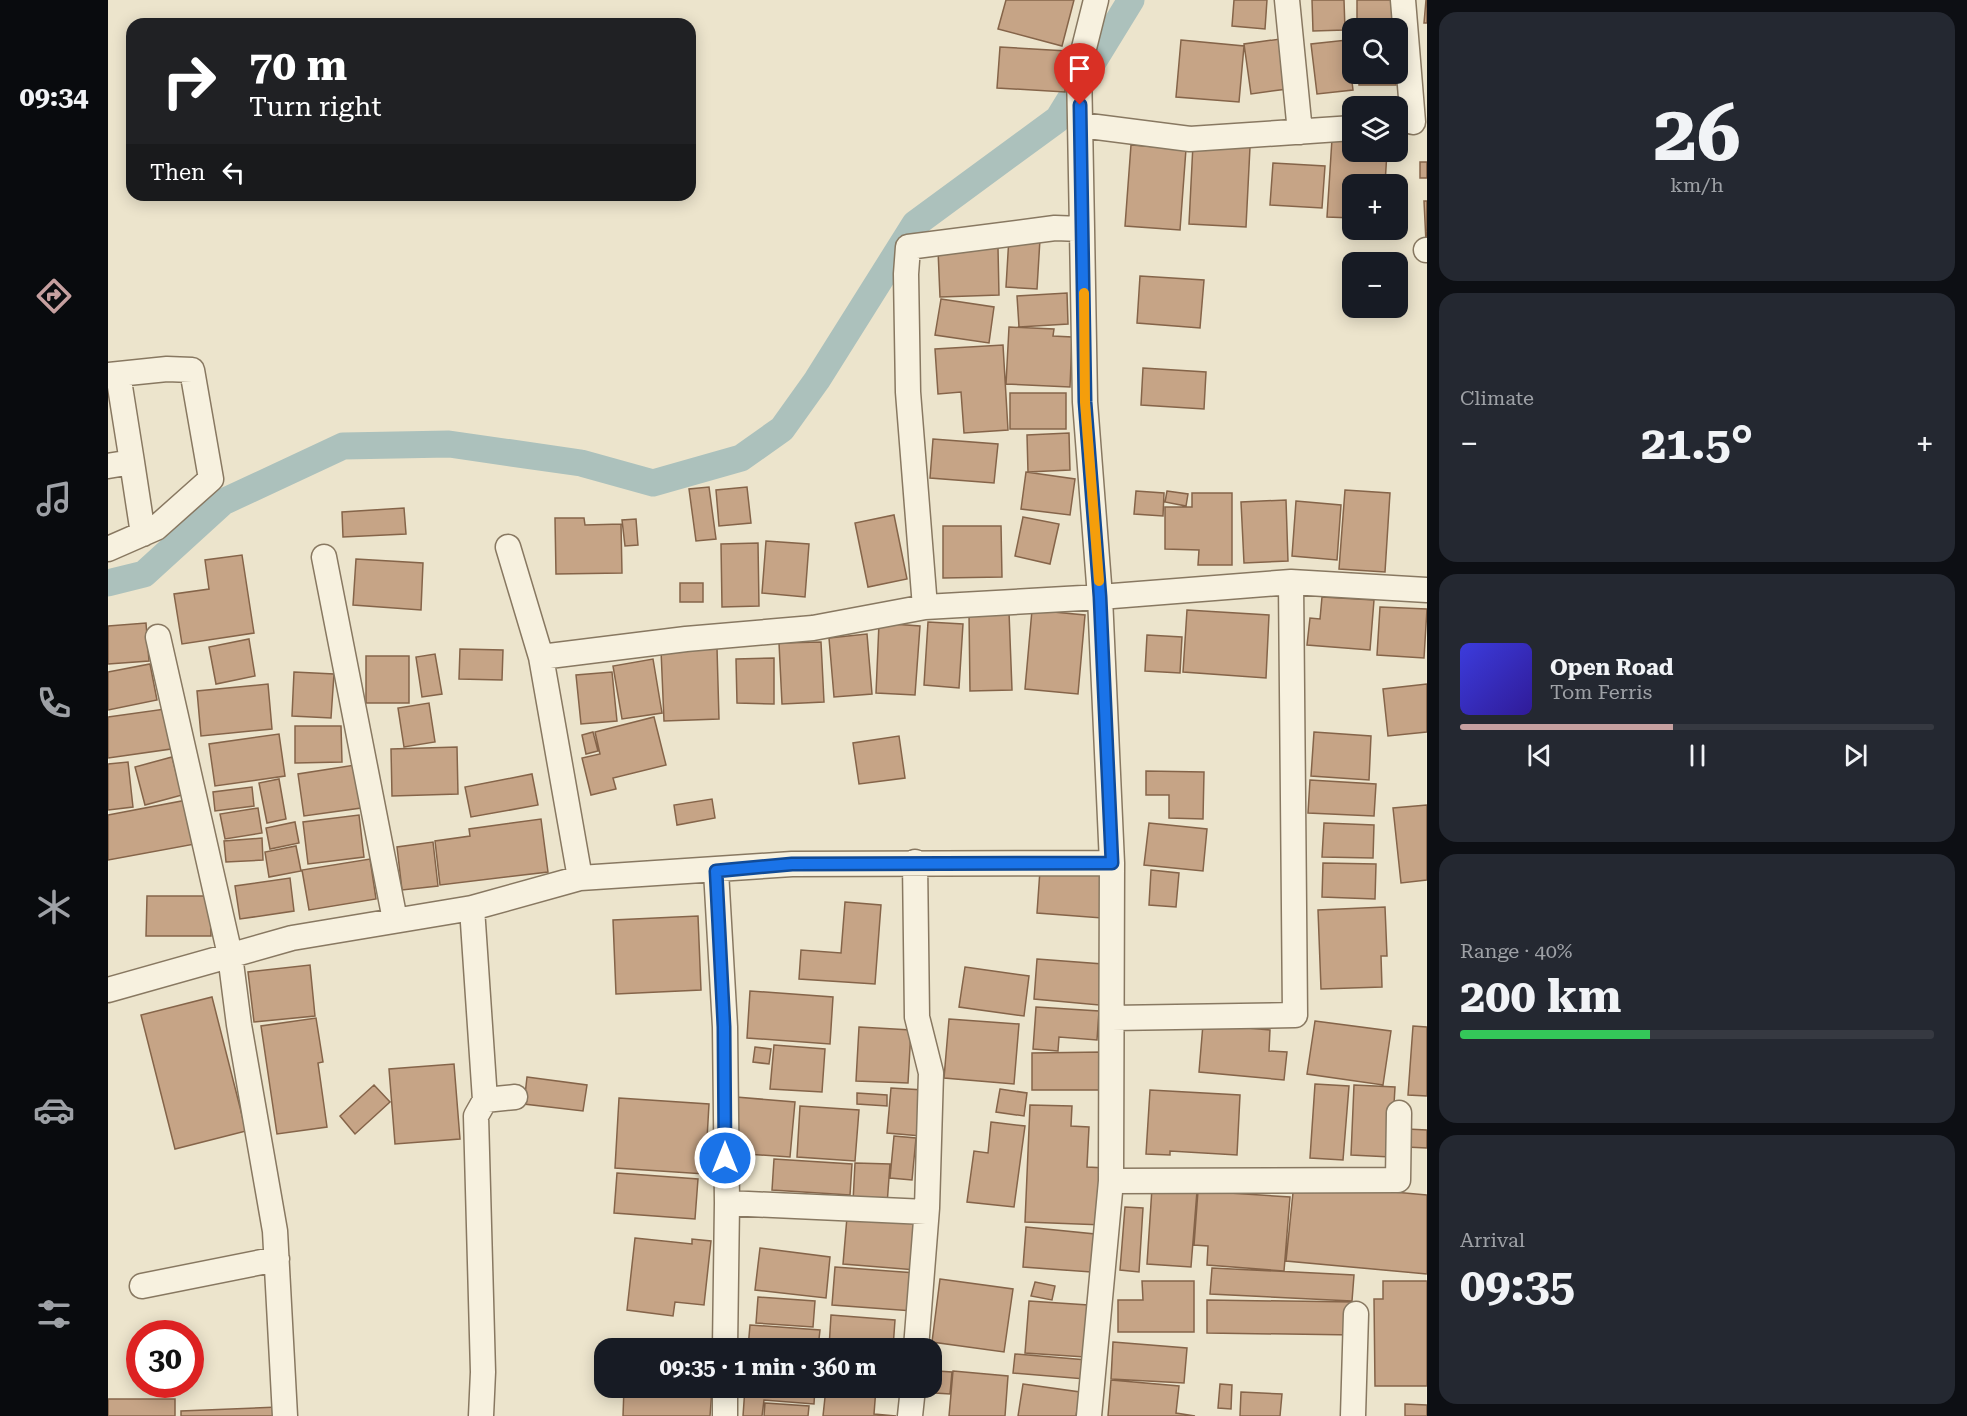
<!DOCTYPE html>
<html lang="en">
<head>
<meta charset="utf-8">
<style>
  :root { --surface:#171b24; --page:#242831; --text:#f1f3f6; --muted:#9ea1a6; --line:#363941; --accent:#c6a0a0 }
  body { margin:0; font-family:"Roboto Serif",serif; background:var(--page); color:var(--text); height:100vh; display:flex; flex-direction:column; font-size:22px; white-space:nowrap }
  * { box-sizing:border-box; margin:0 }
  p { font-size:20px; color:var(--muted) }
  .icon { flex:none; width:33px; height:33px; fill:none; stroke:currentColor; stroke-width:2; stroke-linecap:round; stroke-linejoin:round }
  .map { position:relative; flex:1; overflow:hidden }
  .panel { display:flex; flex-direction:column; gap:12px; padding:12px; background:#0d0f14; width:540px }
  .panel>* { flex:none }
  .banner { position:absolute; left:18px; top:18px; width:570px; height:183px; border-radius:18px; box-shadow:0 3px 15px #0003; background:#202124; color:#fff; overflow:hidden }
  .buttons { position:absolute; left:1234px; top:18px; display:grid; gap:12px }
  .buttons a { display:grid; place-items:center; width:66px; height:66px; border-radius:12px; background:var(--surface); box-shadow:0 3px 15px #0003; font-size:30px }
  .speed { position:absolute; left:18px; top:1320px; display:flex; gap:12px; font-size:30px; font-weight:700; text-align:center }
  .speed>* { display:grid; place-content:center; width:78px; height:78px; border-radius:50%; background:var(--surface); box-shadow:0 3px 15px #0003; line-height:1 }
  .speed .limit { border:9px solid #d22; background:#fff; color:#111 }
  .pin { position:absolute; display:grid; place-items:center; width:51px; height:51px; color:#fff; margin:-62px -26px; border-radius:50% 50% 50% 0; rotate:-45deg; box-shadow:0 0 6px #0007 }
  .pin .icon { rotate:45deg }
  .me { position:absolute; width:66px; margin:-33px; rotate:0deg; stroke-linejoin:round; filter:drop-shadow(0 0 4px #0008) }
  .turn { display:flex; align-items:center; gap:21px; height:126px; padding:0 24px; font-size:27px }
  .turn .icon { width:78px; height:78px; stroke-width:2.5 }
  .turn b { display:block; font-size:42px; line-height:51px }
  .then { display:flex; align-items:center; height:57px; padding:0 24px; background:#0003; gap:12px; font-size:22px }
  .big { font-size:45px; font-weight:700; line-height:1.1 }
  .panel .card { flex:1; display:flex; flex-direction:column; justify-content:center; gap:9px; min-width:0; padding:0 21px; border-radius:18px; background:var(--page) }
  .panel .dial { align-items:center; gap:0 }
  .dial b { font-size:78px; line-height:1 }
  .song { display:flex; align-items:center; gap:18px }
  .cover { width:72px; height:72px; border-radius:9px; background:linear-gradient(135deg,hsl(240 70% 55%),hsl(250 70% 35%)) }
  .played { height:6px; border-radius:3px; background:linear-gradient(90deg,var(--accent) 45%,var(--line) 45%) }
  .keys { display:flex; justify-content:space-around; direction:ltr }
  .heat { display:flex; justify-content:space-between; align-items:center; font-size:33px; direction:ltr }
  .charge { height:9px; border-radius:4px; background:linear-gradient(90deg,#34c759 40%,var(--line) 0) }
  .trip { position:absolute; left:486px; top:1338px; width:348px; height:60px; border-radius:18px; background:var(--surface); box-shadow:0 3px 15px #0003; font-weight:700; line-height:60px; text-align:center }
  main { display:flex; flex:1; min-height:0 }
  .tabs { display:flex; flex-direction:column; width:108px; justify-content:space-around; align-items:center; background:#090b0e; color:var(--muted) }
  .tabs .icon { width:42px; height:42px }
  .tabs .on { color:var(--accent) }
  .tabs b { font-size:27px; color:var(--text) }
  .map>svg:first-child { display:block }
</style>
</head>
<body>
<main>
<nav class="tabs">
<b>09:34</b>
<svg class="icon on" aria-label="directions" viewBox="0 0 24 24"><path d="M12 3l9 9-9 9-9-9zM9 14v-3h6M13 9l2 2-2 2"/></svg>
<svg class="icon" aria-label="music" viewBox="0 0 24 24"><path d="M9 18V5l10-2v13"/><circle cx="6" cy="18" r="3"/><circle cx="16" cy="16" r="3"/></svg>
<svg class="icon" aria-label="phone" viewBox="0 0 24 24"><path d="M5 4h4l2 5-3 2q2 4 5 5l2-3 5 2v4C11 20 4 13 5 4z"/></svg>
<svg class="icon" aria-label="climate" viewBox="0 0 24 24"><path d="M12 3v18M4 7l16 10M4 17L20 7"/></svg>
<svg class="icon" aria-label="car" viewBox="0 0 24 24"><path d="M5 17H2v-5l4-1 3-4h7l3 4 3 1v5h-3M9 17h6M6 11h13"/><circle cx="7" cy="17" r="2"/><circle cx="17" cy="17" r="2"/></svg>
<svg class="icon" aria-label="filters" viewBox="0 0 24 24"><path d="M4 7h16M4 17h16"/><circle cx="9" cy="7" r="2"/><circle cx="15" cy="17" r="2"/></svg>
</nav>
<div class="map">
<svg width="1319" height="1416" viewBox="0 0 1319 1416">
  <rect width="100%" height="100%" fill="#ece4cc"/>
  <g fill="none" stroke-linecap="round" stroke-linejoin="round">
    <!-- canal -->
    <path stroke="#acc1bc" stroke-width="27" d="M0,583L36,574L115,502L235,446L341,444L473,463L545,483L633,458L674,429L709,380L807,224L950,119L1023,0"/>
  </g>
  <!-- building -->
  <path fill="#c6a486" stroke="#856449" stroke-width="1.5" d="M898,0H966L954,46L890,29Z
    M1126,0H1159L1157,29L1124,26Z
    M1204,0H1236L1237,30L1205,31Z
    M1249,0H1294L1295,22L1249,24Z
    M1318,0H1319V23H1316Z
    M1172,39L1179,89L1143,94L1136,44Z
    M1073,40L1136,46L1131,102L1068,97Z
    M1239,40L1245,90L1209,94L1203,44Z
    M892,47L959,51L957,92L889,88Z
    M1251,74H1288V85H1251Z
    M1224,139L1245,141V152H1279L1277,184H1245V218L1219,217Z
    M1085,144L1142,147L1138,227L1081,224Z
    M1023,145L1078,149L1072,230L1017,226Z
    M1312,162H1319V178H1312Z
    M1165,163L1217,166L1214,208L1162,205Z
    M1316,201H1319V242H1318Z
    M901,237L932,239L929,289L898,287Z
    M890,248L891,295L832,297L830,250Z
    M1032,276L1096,280L1092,328L1029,323Z
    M959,293L960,324L911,327L909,296Z
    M833,299L886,307L881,343L827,335Z
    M901,327L946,329L945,336L964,337L962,387L898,384Z
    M895,345L900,430L856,433L853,392L830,394L827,349Z
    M1035,368L1098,372L1096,409L1033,405Z
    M902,393H958V429H902Z
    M961,433L962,470L920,472L919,435Z
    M825,439L890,444L886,483L822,478Z
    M918,472L967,479L962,515L913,509Z
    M601,487L608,539L588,541L581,489Z
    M639,487L643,523L611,526L608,490Z
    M1237,490L1282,493L1277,572L1231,569Z
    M1028,491L1056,493L1055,516L1026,514Z
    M1059,491L1080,494L1078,506L1057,502Z
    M1084,493H1124V565H1090L1091,550L1057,549V507H1084Z
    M1178,500L1180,561L1136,563L1133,502Z
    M1188,501L1233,505L1229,560L1184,556Z
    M296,508L298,534L235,537L234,512Z
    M786,515L799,579L760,587L747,523Z
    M915,517L951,524L942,564L907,556Z
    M447,518H476L477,525L513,524L514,573L448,574Z
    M528,519L530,545L517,546L514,520Z
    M835,526H893L894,577L835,578Z
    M658,541L701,544L697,597L654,593Z
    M650,543L651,606L614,607L613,544Z
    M134,555L146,633L74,644L66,594L101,589L97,560Z
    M248,559L315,563L313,610L245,605Z
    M572,583H595V602H572Z
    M1214,597L1266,600L1262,650L1199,645L1202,618L1212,619Z
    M1272,607L1319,609L1316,658L1269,655Z
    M924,610L977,615L970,694L917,689Z
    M1079,610L1161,615L1158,678L1075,672Z
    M901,612L904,690L862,691L861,613Z
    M820,622L855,624L851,688L816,685Z
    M38,623L41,661L0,664V626Z
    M771,623L812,626L807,695L768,693Z
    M759,634L764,694L726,697L721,638Z
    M1039,635L1074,637L1072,673L1037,671Z
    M141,639L147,676L108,684L101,647Z
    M713,642L716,702L674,704L671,643Z
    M609,648L611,719L556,721L553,650Z
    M352,649L395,650L394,680L351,679Z
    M327,654L334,694L314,697L308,657Z
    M258,656H301V703H258Z
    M666,658V704L629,703L628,659Z
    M545,659L554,713L514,719L505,666Z
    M42,664L49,700L0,710V672Z
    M186,672L226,674L223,718L184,716Z
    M504,672L509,721L473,724L468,675Z
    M160,684L164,729L93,736L89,691Z
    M1319,684V732L1280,736L1275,689Z
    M321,703L327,742L296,747L290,708Z
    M57,709L63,749L0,758V717Z
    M546,717L558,765L505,778L508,789L483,795L474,758L492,754L487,732Z
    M187,726H233L234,762L187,763Z
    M485,732L490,751L478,754L474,735Z
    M1206,732L1263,736L1261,780L1203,776Z
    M171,734L177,776L107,786L101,744Z
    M791,736L797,778L751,784L745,743Z
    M349,747L350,794L284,796L283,749Z
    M64,757L74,795L37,805L27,767Z
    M20,762L25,807L0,810V764Z
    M247,765L253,808L196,816L190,774Z
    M1038,771L1096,772L1095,819L1061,818V795H1038Z
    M424,774L430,805L363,817L357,787Z
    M171,779L178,819L159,823L151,783Z
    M1202,780L1268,784L1266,816L1200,813Z
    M144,787L146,806L107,811L105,792Z
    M604,799L607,818L569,825L566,805Z
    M79,800L87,844L0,860V815Z
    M1319,805V880L1293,883L1285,808Z
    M150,808L154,833L117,839L112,814Z
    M251,815L256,857L200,864L195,822Z
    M433,819L440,872L332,885L327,841L362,836L361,829Z
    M187,822L191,843L162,849L158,828Z
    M1041,823L1099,829L1095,871L1036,865Z
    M1216,823L1266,825L1265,858L1214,857Z
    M154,838L155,860L118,862L116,841Z
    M325,842L330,886L294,890L289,847Z
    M188,846L193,871L161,877L157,852Z
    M262,859L268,899L201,910L194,870Z
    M1215,863L1268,864L1267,899L1214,897Z
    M932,870L998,874L994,918L929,913Z
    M1043,870L1071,873L1068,907L1041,905Z
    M182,878L186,911L132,919L127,886Z
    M39,896H102L103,936H38Z
    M737,902L773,905L767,984L691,979L693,950L733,953Z
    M1277,907L1279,956H1273L1274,987L1213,989L1210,910Z
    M590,916L593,990L508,994L505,920Z
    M929,959L995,964L991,1005L926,999Z
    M202,965L207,1016L146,1022L140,972Z
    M857,967L921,976L916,1016L851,1007Z
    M642,991L725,997L722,1044L639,1038Z
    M104,997L138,1131L67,1149L33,1015Z
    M928,1007L991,1011L989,1040L951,1037L950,1051L925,1049Z
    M208,1018L215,1062L210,1063L219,1127L169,1134L153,1026Z
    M841,1019L911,1024L906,1084L836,1078Z
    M1207,1021L1283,1031L1275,1085L1199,1074Z
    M1095,1024L1162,1030L1161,1051L1179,1052L1176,1080L1091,1072Z
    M1305,1026L1319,1027V1096L1300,1095Z
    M751,1027L803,1030L800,1083L748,1081Z
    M666,1045L717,1049L714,1092L662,1089Z
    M647,1047L663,1049L661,1064L645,1062Z
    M995,1052V1090H924V1053Z
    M346,1064L352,1139L287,1144L281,1069Z
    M419,1077L479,1085L475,1111L416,1104Z
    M1207,1084L1241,1086L1235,1160L1202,1158Z
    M266,1085L282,1102L247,1134L232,1116Z
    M1246,1085L1287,1087L1283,1157L1243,1155Z
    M783,1088L816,1090L813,1136L779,1133Z
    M892,1089L919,1093L916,1116L888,1112Z
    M1042,1090L1132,1095L1129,1155L1062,1151V1155L1038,1154Z
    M749,1093L779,1095V1106L749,1104Z
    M628,1097L687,1102L682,1157L624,1153Z
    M511,1098L601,1104L597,1174L507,1168Z
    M922,1105L964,1106L963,1126L981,1127L979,1167L998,1168L996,1225L917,1222Z
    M692,1106L751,1110L747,1161L689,1157Z
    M883,1122L917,1126L906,1207L859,1202L866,1151L880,1153Z
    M1299,1129L1319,1130V1148L1298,1147Z
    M786,1136L808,1138L804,1180L782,1178Z
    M666,1159L744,1164L742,1195L664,1190Z
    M747,1163L782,1164L779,1205L745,1202Z
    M509,1173L590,1179L587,1219L506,1213Z
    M1186,1183L1319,1195V1274L1178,1261Z
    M1044,1188L1089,1191L1083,1267L1039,1264Z
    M1090,1191L1182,1197L1176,1271L1099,1265L1100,1246L1086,1245Z
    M1017,1207L1035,1208L1031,1272L1012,1270Z
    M739,1217L812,1224L808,1270L735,1264Z
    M918,1227L987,1234L983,1272L915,1267Z
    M527,1238L584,1244V1239L603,1241L596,1305L567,1302L565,1316L519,1310Z
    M652,1248L722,1257L718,1298L647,1290Z
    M727,1267L808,1273L805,1311L724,1305Z
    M1104,1268L1246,1275L1244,1301L1102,1294Z
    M832,1279L905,1289L896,1352L824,1342Z
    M1034,1281H1086V1332H1010V1300H1035Z
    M1275,1281H1319V1386H1267L1266,1299H1275Z
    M927,1282L947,1286L944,1300L923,1296Z
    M650,1297L707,1301L705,1327L648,1323Z
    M1099,1300L1247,1302V1335L1099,1333Z
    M921,1301L980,1305L977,1357L917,1353Z
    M723,1315L787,1320L785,1348H721Z
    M642,1325L712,1330L710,1348H640Z
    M533,1341L585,1345V1348H533Z
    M1005,1342L1079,1348L1076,1383L1003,1379Z
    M907,1354L979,1360L977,1379L905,1373Z
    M829,1371L844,1372L842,1394L827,1393Z
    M845,1371L900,1376L897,1416H841Z
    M1003,1380L1071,1386L1068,1413L1087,1416H1000Z
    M915,1384L972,1392L968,1416H910Z
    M1112,1384L1124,1385L1123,1409L1110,1408Z
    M516,1388L604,1389L602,1416H515Z
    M637,1388H707L706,1404L656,1400L654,1416H635Z
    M718,1388H768L766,1414L788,1416H715Z
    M1133,1392L1174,1394L1172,1416H1132Z
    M0,1399H67V1416H0Z
    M657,1403L701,1406L700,1416H656Z
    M1297,1404L1319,1405V1416H1297Z
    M170,1407V1416H73V1411Z"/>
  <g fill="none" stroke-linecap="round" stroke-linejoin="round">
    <!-- minor casing -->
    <g stroke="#887861" stroke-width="27">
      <path id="minor" d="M1179,0L1192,132
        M1295,0L1305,122
        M973,125L1082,139L1245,128
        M1318,250H1319
        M10,374L24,462
        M0,375L59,369L84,370L103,479L48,528L0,549
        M0,466L24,462L35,534
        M400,547L433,657L472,878
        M216,557L287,920
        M817,607L800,392L798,274L800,247L947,228L974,229L971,68L988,0
        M50,637L122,955L131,1025L167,1231L177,1416
        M433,657L578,639L705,628L817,607L992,597L977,402L974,229
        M807,862L809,1017L823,1073L819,1208L808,1348
        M608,871L617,1027L619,1203L617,1348
        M364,908L377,1100
        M0,990L184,938L364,908L472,878L684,864L1004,863L992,597L1183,582L1319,590
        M1004,1018L1187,1015L1183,582
        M1003,1181L1004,863
        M619,1203L818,1212
        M34,1286L169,1259
        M617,1388V1416
        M373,1416L375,1372L368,1116L377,1100L407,1097
        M802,1416L805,1388
        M981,1416L1003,1181L1290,1180L1291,1113
        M1245,1416L1248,1314"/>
    </g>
    <!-- minor -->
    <use href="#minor" stroke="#f7f1df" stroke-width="24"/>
  </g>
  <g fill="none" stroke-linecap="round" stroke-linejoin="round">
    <!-- route casing -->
    <g stroke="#114b97" stroke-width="15">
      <path id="route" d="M617,1158L616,1027L608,871L684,864L1004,863L992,597L977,402L972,105"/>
    </g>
    <!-- route -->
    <use href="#route" stroke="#1a73e8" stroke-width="10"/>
    <!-- slow -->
    <path stroke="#f59e0b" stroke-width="10" d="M976,293L977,402L991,581"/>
  </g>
</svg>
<div class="buttons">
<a><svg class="icon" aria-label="search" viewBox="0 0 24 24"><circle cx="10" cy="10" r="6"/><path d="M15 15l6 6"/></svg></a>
<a><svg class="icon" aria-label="layers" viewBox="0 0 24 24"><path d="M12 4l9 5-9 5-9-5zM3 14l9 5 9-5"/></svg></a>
<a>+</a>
<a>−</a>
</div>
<div class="speed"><div class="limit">30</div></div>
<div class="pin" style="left:972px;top:105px;background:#d93025"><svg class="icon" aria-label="arrive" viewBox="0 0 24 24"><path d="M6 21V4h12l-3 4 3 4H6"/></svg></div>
<svg class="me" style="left:617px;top:1158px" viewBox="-20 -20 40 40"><circle r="17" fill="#1a73e8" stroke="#fff" stroke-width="3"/><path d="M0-11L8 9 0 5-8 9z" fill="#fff"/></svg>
<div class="trip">09:35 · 1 min · 360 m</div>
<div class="banner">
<div class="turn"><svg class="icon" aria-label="right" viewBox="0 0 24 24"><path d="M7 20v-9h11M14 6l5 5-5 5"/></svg><div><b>70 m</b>Turn right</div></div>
<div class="then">Then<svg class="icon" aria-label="left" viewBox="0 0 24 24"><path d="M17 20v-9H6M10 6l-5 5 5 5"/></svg></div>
</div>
</div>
<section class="panel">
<div class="card dial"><b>26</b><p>km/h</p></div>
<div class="card"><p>Climate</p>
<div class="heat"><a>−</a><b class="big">21.5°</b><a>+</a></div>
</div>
<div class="card">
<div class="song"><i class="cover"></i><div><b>Open Road</b><p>Tom Ferris</p></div></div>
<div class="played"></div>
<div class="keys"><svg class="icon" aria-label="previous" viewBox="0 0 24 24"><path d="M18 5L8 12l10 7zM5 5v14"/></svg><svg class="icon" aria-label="pause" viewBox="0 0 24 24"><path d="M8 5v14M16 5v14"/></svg><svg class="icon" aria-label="next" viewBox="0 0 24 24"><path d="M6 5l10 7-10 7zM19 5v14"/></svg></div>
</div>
<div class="card"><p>Range · 40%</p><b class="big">200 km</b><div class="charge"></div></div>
<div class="card"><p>Arrival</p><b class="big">09:35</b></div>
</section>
</main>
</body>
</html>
